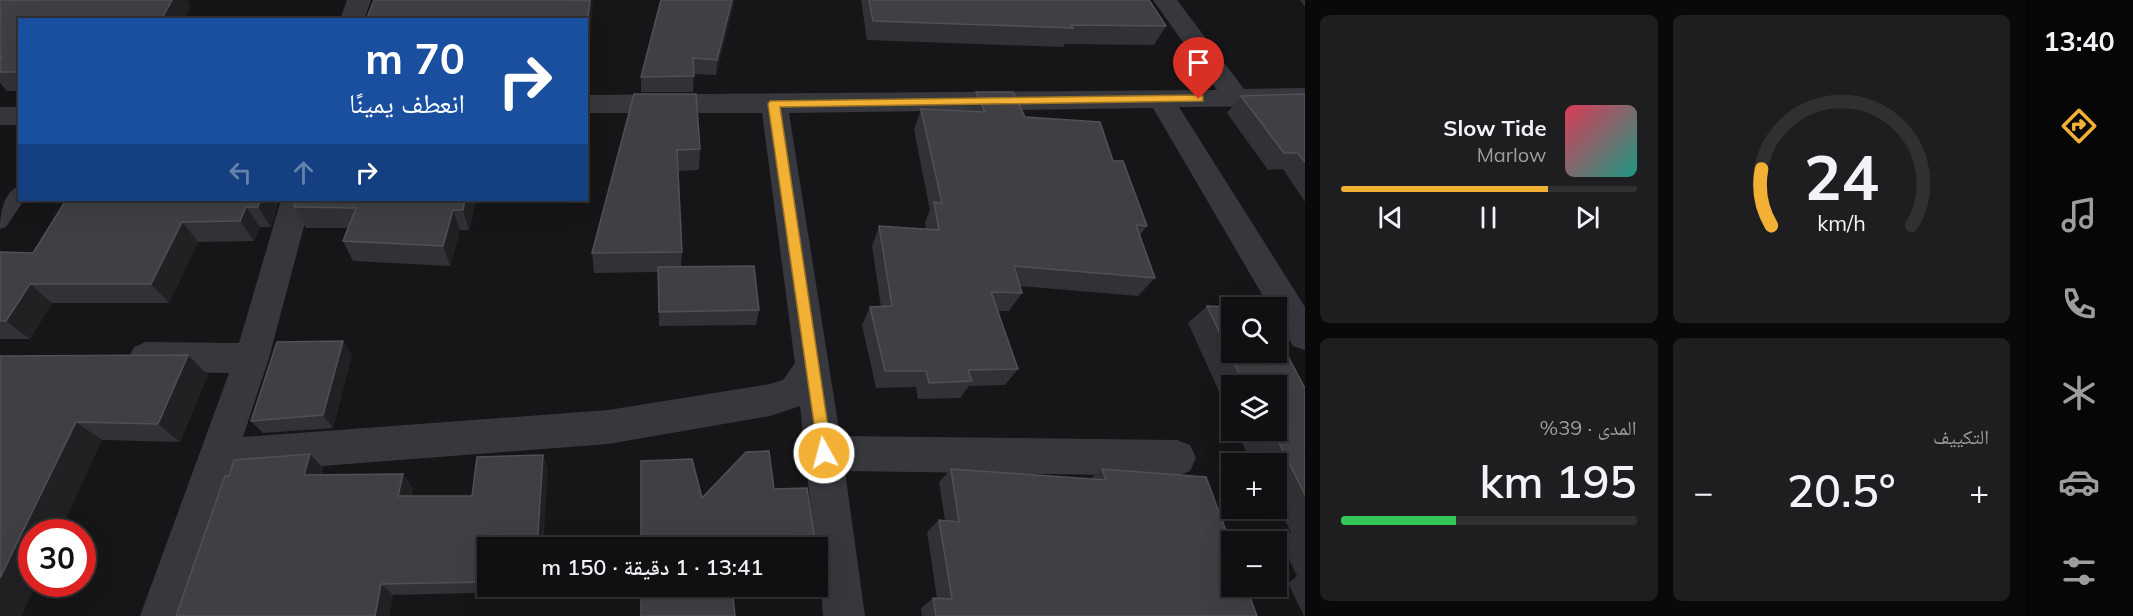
<!DOCTYPE html>
<html lang="ar">
<head>
<meta charset="utf-8">
<style>
  :root { --surface:#101012; --page:#1e1e20; --text:#f1f3f6; --muted:#9c9d9f; --line:#303032; --accent:#f2b134 }
  body { margin:0; font-family:Mulish,"Noto Naskh Arabic",sans-serif; background:var(--page); color:var(--text); direction:rtl; height:100vh; display:flex; flex-direction:column; font-size:22px; white-space:nowrap }
  * { box-sizing:border-box; margin:0 }
  p { font-size:20px; color:var(--muted) }
  .icon { flex:none; width:33px; height:33px; fill:none; stroke:currentColor; stroke-width:2; stroke-linecap:round; stroke-linejoin:round }
  .map { position:relative; flex:1; overflow:hidden; direction:ltr }
  .side { display:flex; flex-direction:column; gap:15px; padding:15px; background:#09090a; width:720px }
  .side>* { flex:none }
  .hud { position:absolute; left:18px; top:18px; width:570px; height:183px; border-radius:0px; box-shadow:0 6px 24px #0002,0 0 0 2px var(--line); direction:rtl; background:#1a4fa0; color:#fff; overflow:hidden }
  .fabs { position:absolute; left:1221px; top:297px; display:grid; gap:12px }
  .fabs a { display:grid; place-items:center; width:66px; height:66px; border-radius:0px; background:var(--surface); box-shadow:0 6px 24px #0002,0 0 0 2px var(--line); font-size:30px }
  .speed { position:absolute; left:18px; top:519px; display:flex; gap:12px; font-size:30px; font-weight:700; text-align:center }
  .speed>* { display:grid; place-content:center; width:78px; height:78px; border-radius:50%; background:var(--surface); box-shadow:0 6px 24px #0002,0 0 0 2px var(--line); line-height:1 }
  .speed .limit { border:9px solid #d22; background:#fff; color:#111 }
  .pin { position:absolute; display:grid; place-items:center; width:51px; height:51px; color:#fff; margin:-62px -26px; border-radius:50% 50% 50% 0; rotate:-45deg; box-shadow:0 0 6px #0007 }
  .pin .icon { rotate:45deg }
  .me { position:absolute; width:66px; margin:-33px; rotate:353deg; stroke-linejoin:round; filter:drop-shadow(0 0 4px #0008) }
  .turn { display:flex; align-items:center; gap:21px; height:126px; padding:0 24px; font-size:27px }
  .turn .icon { width:78px; height:78px; stroke-width:2.5 }
  .turn b { display:block; font-size:42px; line-height:51px }
  .lanes { display:flex; align-items:center; height:57px; padding:0 24px; background:#0003; justify-content:center; gap:30px; direction:ltr }
  .lanes .off { opacity:.35 }
  .big { font-size:45px; font-weight:600; line-height:1.1 }
  .side .card { flex:1; display:flex; flex-direction:column; justify-content:center; gap:9px; min-width:0; padding:0 21px; border-radius:9px; background:var(--page) }
  .side .dial { align-items:center; gap:0 }
  .dial svg { height:156px; overflow:visible; fill:none; stroke:var(--line); stroke-width:7; stroke-linecap:round; text-anchor:middle }
  .dial text { fill:var(--text); stroke:none }
  .song { display:flex; align-items:center; gap:18px }
  .cover { width:72px; height:72px; border-radius:9px; background:linear-gradient(135deg,hsl(350 70% 55%),hsl(170 70% 35%)) }
  .played { height:6px; border-radius:3px; background:linear-gradient(90deg,var(--accent) 70%,var(--line) 70%) }
  .keys { display:flex; justify-content:space-around; direction:ltr }
  .heat { display:flex; justify-content:space-between; align-items:center; font-size:33px; direction:ltr }
  .charge { height:9px; border-radius:4px; background:linear-gradient(90deg,#34c759 39%,var(--line) 0) }
  .side .tiles { flex:1; display:grid; gap:15px; grid-template-columns:repeat(2,1fr) }
  .trip { position:absolute; left:477px; top:537px; width:351px; height:60px; border-radius:0px; background:var(--surface); box-shadow:0 6px 24px #0002,0 0 0 2px var(--line); font-weight:600; line-height:60px; text-align:center; direction:rtl }
  main { display:flex; flex:1; min-height:0 }
  .dock { display:flex; flex-direction:column; width:108px; justify-content:space-around; align-items:center; background:#060607; color:var(--muted) }
  .dock .icon { width:42px; height:42px }
  .dock .on { color:var(--accent) }
  .dock b { font-size:27px; color:var(--text) }
  .map>svg:first-child { display:block }
</style>
</head>
<body>
<main>
<nav class="dock">
<b>13:40</b>
<svg class="icon on" aria-label="directions" viewBox="0 0 24 24"><path d="M12 3l9 9-9 9-9-9zM9 14v-3h6M13 9l2 2-2 2"/></svg>
<svg class="icon" aria-label="music" viewBox="0 0 24 24"><path d="M9 18V5l10-2v13"/><circle cx="6" cy="18" r="3"/><circle cx="16" cy="16" r="3"/></svg>
<svg class="icon" aria-label="phone" viewBox="0 0 24 24"><path d="M5 4h4l2 5-3 2q2 4 5 5l2-3 5 2v4C11 20 4 13 5 4z"/></svg>
<svg class="icon" aria-label="climate" viewBox="0 0 24 24"><path d="M12 3v18M4 7l16 10M4 17L20 7"/></svg>
<svg class="icon" aria-label="car" viewBox="0 0 24 24"><path d="M5 17H2v-5l4-1 3-4h7l3 4 3 1v5h-3M9 17h6M6 11h13"/><circle cx="7" cy="17" r="2"/><circle cx="17" cy="17" r="2"/></svg>
<svg class="icon" aria-label="filters" viewBox="0 0 24 24"><path d="M4 7h16M4 17h16"/><circle cx="9" cy="7" r="2"/><circle cx="15" cy="17" r="2"/></svg>
</nav>
<section class="side">
<div class="tiles">
<div class="card dial"><svg viewBox="0 0 100 80">
<path d="M14 69A42 42 0 1 1 86 69"/>
<path d="M14 69A42 42 0 0 1 9 40" stroke="#f2b134"/>
<text x="50" y="56" font-size="32" font-weight="700">24</text>
<text x="50" y="72" font-size="11">km/h</text>
</svg></div>
<div class="card">
<div class="song"><i class="cover"></i><div><b>Slow Tide</b><p>Marlow</p></div></div>
<div class="played"></div>
<div class="keys"><svg class="icon" aria-label="previous" viewBox="0 0 24 24"><path d="M18 5L8 12l10 7zM5 5v14"/></svg><svg class="icon" aria-label="pause" viewBox="0 0 24 24"><path d="M8 5v14M16 5v14"/></svg><svg class="icon" aria-label="next" viewBox="0 0 24 24"><path d="M6 5l10 7-10 7zM19 5v14"/></svg></div>
</div>
<div class="card"><p>التكييف</p>
<div class="heat"><a>−</a><b class="big">20.5°</b><a>+</a></div>
</div>
<div class="card"><p>المدى · 39%</p><b class="big">195 km</b><div class="charge"></div></div>
</div>
</section>
<div class="map">
<svg width="1305" height="616" viewBox="0 0 1305 616">
  <rect width="100%" height="100%" fill="#161618"/>
  <g fill="none" stroke-linecap="round" stroke-linejoin="round">
    <!-- lane -->
    <path fill="#37383d" fill-rule="evenodd" d="M20,186V200H24L6,227L0,229C0,215 3,191 20,186Z"/>
    <!-- street -->
    <path fill="#37383d" fill-rule="evenodd" d="M347,0H371L364,20H340Z
      M1153,0H1177L1244,89L1305,88V106L1179,107L1305,307V350L1293,346L1276,318V308H1270L1153,108L789,113L840,436L1177,440L1190,445L1196,458L1190,471L1177,476L845,471L865,616H823L818,548H815L800,406L770,416L608,444L231,473L182,616H140L229,373L146,372L134,367L129,357L134,347L146,342L239,343L281,200H311L269,358L243,437L608,410L770,384L783,380L795,363L762,113H586V95L1217,90Z
      M0,107H20V125H0Z"/>
  </g>
  <!-- wall -->
  <path fill="#323236" d="M0,0L191,6L20,20V91H7L0,83Z
    M661,0H735L716,75L694,74L693,92H641V77Z
    M861,0H1149L1166,26L1154,45L1065,44L1063,47L867,40Z
    M1300,0H1305V7Z
    M976,92L1113,161L1147,226L1140,235L1155,278L1138,296L1020,286L1022,293L1009,311H998L1018,369L1005,385L969,386L960,398L918,399L916,387L876,388L862,325L870,307H881L872,246L879,226L926,229L925,222L930,210L914,130L921,109L968,111Z
    M634,94L700,149L699,170L678,171L682,252L681,266L759,310L756,325L659,326L658,272L594,273L592,253Z
    M1305,94V202L1283,169L1268,170L1227,113L1241,96Z
    M279,200L271,227H260L254,241L198,242L169,303H52L30,339H0V252L33,253Z
    M296,200H476L469,230H460L450,266L353,261L343,241L348,228H306L294,207Z
    M1207,306L1305,388V616H1304L1288,583L1297,576L1279,538L1291,532L1276,502V464H1258L1253,454L1247,453L1236,430H1276V386H1232V420L1188,323Z
    M352,355L333,428L263,433L251,421Z
    M0,356L208,375L180,442L102,440L32,584H36L21,616H0Z
    M310,454L323,468L321,475L403,474L413,488L411,496H472L543,455L548,470L488,548V586H510V592L393,595L389,616H176L229,476Z
    M951,469L1090,479L1102,469L1257,616H922L921,608L933,598H937L927,532L939,520H945L939,482Z
    M774,489L814,535L809,545L730,548H641L702,498Z"/>
  <!-- shaded-wall -->
  <path fill="#212124" d="M172,0H188L191,6L183,20H161Z
    M590,0H593L586,79V35Z
    M732,0H735L716,75L717,60Z
    M260,200H279L271,227L258,207Z
    M465,200H476L469,230L463,210Z
    M246,207L260,227L254,241L240,221Z
    M453,210L460,230L450,266L443,246Z
    M182,222L198,242L169,303L151,284Z
    M30,284L52,303L30,339L6,321Z
    M343,341L352,355L333,428L323,415Z
    M188,355L208,375L180,442L158,424Z
    M76,422L102,440L60,532H32V584H36L21,616H0V578Z
    M310,454L323,468L318,489L304,475Z
    M543,455L548,470L543,548H537Z
    M403,474L413,488L409,509L398,496Z
    M381,584L393,595L389,616H375Z"/>
  <!-- building -->
  <path fill="#3f3f44" stroke="#4f5156" stroke-width="1.5" d="M0,0H172L161,20H20V72H0V60L2,57H0Z
    M374,0H590L586,35V20H366Z
    M661,0H732L717,60L693,58L694,76L641,77Z
    M869,0H1149L1166,26L1071,25L1073,28L873,21Z
    M976,92H1013L1025,117L1100,122L1113,161H1123L1147,226L1136,225L1155,278L1014,266L1022,293L991,292L1018,369L968,370L972,381L929,383L926,371H885L870,307L892,306L879,226L939,230L934,202L942,203L921,109L985,112Z
    M634,94H696L700,149L677,150L682,252L592,253Z
    M1305,94V162L1298,153H1284L1241,96Z
    M66,200H260L258,207H246L240,221L182,222L151,284H30L6,321H0V252L33,253Z
    M296,200H465L463,210H453L443,246L343,241L356,208L294,207Z
    M754,266L759,310L659,312L658,267Z
    M1207,306L1252,308H1232V352H1276V334L1305,388V495L1277,439H1270L1266,430H1276V386H1245Z
    M343,341L323,415L251,421L277,342Z
    M188,355L158,424L76,422L0,578V356Z
    M769,451L774,489L807,488L814,535L727,538L728,548H641V461L692,459L702,498L746,452Z
    M310,454L304,475L403,474L398,496H472L477,457L543,455L537,548H488V582L381,584L375,616H176L225,476H229L234,460Z
    M951,469L1106,480L1102,469L1206,477L1232,547V586H1246L1257,616H936L933,598L952,599L939,520L959,522Z
    M641,586H732L735,616H641Z"/>
  <!-- route -->
  <path fill="#f2b134" stroke="#9d7322" stroke-width="1.5" d="M1199,95L1203,96V101L780,107L832,453L830,458L824,461L819,458L768,104L770,101Z"/>
</svg>
<div class="fabs">
<a><svg class="icon" aria-label="search" viewBox="0 0 24 24"><circle cx="10" cy="10" r="6"/><path d="M15 15l6 6"/></svg></a>
<a><svg class="icon" aria-label="layers" viewBox="0 0 24 24"><path d="M12 4l9 5-9 5-9-5zM3 14l9 5 9-5"/></svg></a>
<a>+</a>
<a>−</a>
</div>
<div class="speed"><div class="limit">30</div></div>
<div class="pin" style="left:1199px;top:99px;background:#d93025"><svg class="icon" aria-label="arrive" viewBox="0 0 24 24"><path d="M6 21V4h12l-3 4 3 4H6"/></svg></div>
<svg class="me" style="left:824px;top:453px" viewBox="-20 -20 40 40"><circle r="17" fill="#f2b134" stroke="#fff" stroke-width="3"/><path d="M0-11L8 9 0 5-8 9z" fill="#fff"/></svg>
<div class="trip">13:41 · 1 دقيقة · 150 m</div>
<div class="hud">
<div class="turn"><svg class="icon" aria-label="right" viewBox="0 0 24 24"><path d="M7 20v-9h11M14 6l5 5-5 5"/></svg><div><b>70 m</b>انعطف يمينًا</div></div>
<div class="lanes"><svg class="icon off" aria-label="left" viewBox="0 0 24 24"><path d="M17 20v-9H6M10 6l-5 5 5 5"/></svg><svg class="icon off" aria-label="ahead" viewBox="0 0 24 24"><path d="M12 20V5M6 11l6-6 6 6"/></svg><svg class="icon" aria-label="right" viewBox="0 0 24 24"><path d="M7 20v-9h11M14 6l5 5-5 5"/></svg></div>
</div>
</div>
</main>
</body>
</html>
